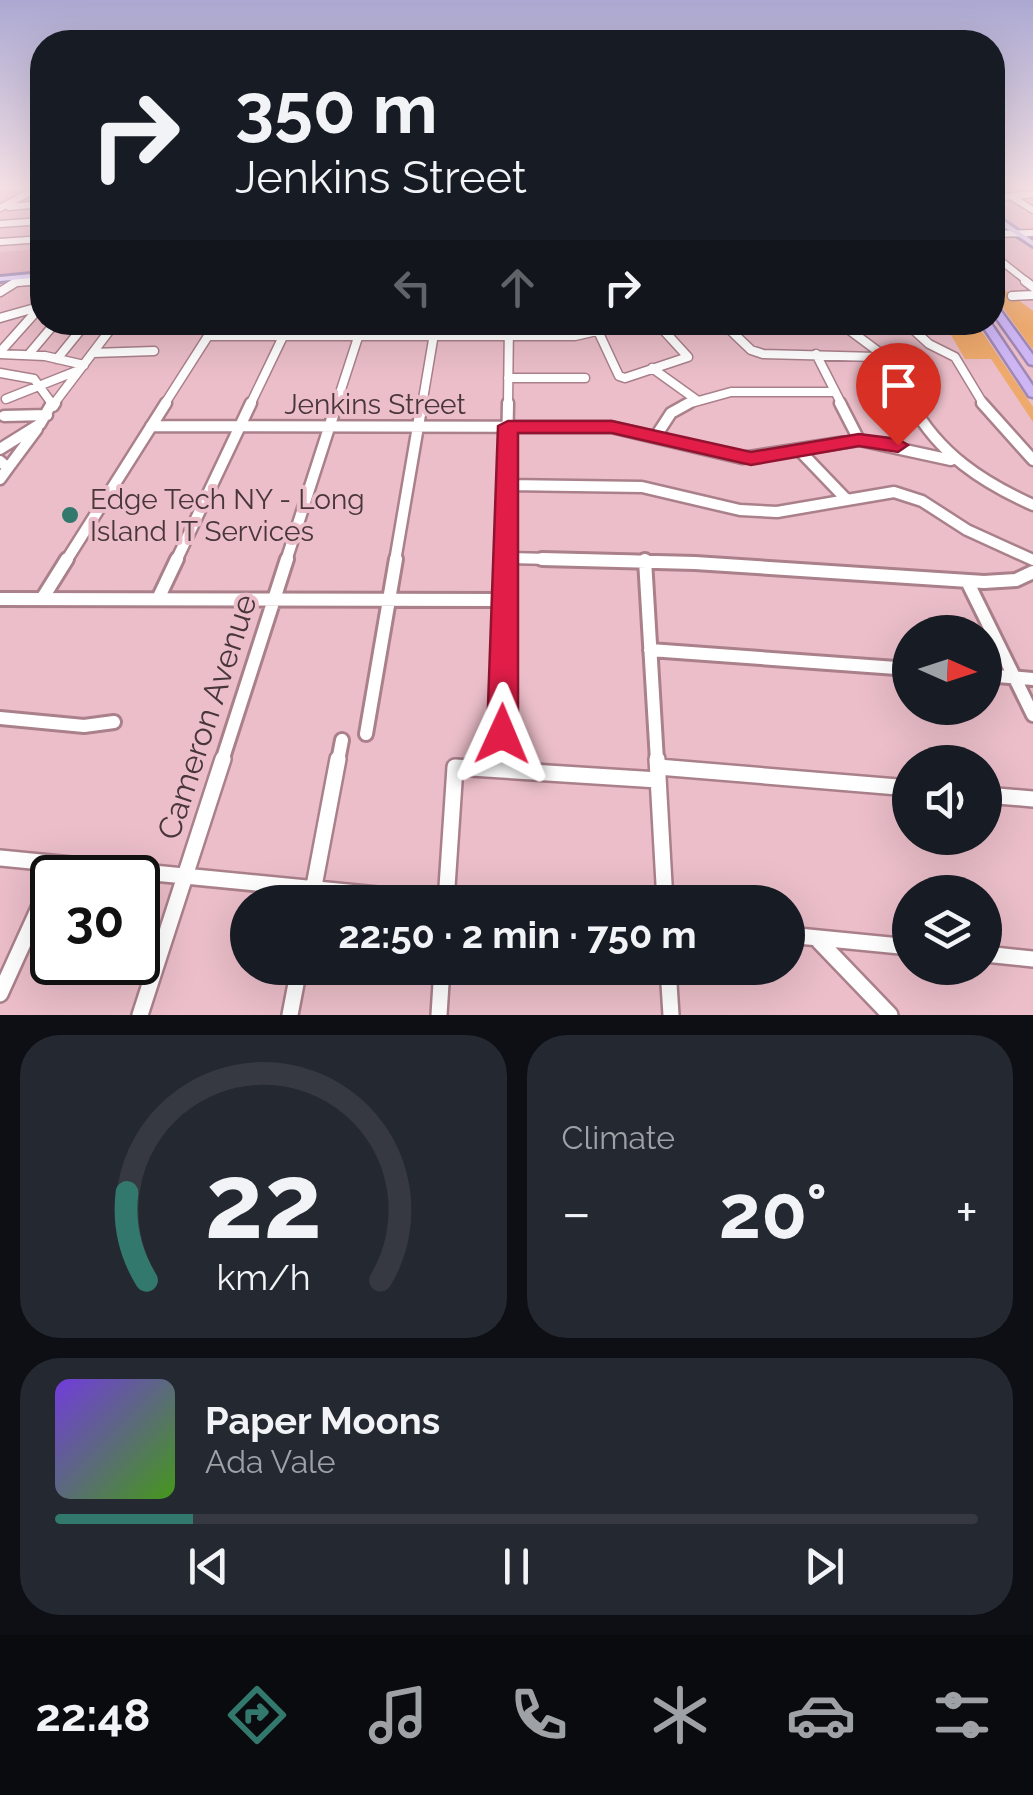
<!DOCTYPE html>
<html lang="en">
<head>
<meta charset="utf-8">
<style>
  :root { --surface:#171b24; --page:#242831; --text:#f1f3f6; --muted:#9ea1a6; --line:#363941; --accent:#33786d }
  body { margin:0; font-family:Raleway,sans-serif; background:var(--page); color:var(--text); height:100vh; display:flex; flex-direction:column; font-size:38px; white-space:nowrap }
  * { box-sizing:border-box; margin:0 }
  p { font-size:32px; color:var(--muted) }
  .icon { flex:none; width:55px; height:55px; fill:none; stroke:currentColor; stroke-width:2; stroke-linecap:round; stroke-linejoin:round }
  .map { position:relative; height:1015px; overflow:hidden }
  .details { display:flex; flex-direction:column; gap:20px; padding:20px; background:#0d0f14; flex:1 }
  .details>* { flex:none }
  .banner { position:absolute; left:30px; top:30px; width:975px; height:305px; border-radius:40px; box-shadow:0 10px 40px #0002; background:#171b24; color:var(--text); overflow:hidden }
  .needle { width:65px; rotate:93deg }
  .controls { position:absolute; left:892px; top:615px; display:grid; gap:20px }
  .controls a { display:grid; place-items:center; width:110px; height:110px; border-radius:50%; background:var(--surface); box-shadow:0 10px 40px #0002; font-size:50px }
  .speed { position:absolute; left:30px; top:855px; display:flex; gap:20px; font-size:50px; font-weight:700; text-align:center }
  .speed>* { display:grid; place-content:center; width:130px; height:130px; border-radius:50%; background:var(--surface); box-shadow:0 10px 40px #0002; line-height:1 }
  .speed .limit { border:5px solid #111; border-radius:15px; background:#fff; color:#111 }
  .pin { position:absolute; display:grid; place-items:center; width:85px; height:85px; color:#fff; margin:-102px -42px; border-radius:50% 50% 50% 0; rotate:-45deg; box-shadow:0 0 10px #0007 }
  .pin .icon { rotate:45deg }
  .me { position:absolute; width:110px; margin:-55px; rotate:1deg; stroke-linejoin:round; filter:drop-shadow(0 0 8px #0008) }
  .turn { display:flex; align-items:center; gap:35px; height:210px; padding:0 40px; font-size:45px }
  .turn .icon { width:130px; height:130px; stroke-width:2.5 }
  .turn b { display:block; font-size:70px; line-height:85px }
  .lanes { display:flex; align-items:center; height:95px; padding:0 40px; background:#0003; justify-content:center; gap:50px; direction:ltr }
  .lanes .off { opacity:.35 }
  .big { font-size:75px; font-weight:700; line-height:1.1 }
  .details .tile { flex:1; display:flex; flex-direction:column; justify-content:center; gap:15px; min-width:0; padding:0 35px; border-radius:40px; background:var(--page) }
  .details .dial { align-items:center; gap:0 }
  .dial svg { height:260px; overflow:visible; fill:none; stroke:var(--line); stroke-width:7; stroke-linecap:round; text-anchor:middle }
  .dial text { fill:var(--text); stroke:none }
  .song { display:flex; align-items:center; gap:30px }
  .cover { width:120px; height:120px; border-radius:15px; background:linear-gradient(135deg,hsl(260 70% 55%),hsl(100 70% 35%)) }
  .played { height:10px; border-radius:5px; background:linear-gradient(90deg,var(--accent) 15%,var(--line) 15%) }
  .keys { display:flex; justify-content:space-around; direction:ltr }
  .heat { display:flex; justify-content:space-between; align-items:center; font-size:55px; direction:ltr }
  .details .tiles { flex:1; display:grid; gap:20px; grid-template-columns:1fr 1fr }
  .tile:last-child { grid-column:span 2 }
  .trip { position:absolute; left:230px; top:885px; width:575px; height:100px; border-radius:50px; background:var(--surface); box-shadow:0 10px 40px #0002; font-weight:700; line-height:100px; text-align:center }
  .dock { display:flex; height:160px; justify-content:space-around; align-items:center; background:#090b0e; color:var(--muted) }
  .dock .icon { width:70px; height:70px }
  .dock .current { color:var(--accent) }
  .dock b { font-size:45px; color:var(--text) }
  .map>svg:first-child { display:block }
</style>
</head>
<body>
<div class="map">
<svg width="1033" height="1015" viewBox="0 0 1033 1015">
  <rect width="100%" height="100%" fill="#ebbec9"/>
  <!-- built -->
  <path fill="#e4b0bd" d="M42,249V272L0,276V252Z"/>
  <!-- green -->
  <path fill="#eeaa6d" d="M992,280L1033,311V350L993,294Z
    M944,323H976L1033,407V422L991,359H965Z"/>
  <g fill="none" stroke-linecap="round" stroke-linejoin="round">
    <!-- minor-far4 casing -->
    <g stroke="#aa808b" stroke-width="9">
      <path id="minor-far4" d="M1012,197L1033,210
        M992,198L1033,194
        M9,207L42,204
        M0,208L40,187
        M0,224L42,221
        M992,234L1033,233
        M0,242L42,239
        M992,254L1029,283
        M14,283L42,280"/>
    </g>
    <!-- minor-far3 casing -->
    <g stroke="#aa808b" stroke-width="11">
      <path id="minor-far3" d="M1025,281L1033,287
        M0,292L16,282L30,281
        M1012,296L1033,295
        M0,318L42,306
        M736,322L728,328L751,350L763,354L877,357
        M831,322L848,329L891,361L913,405
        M905,322L929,344L955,357L984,405
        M598,331L619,376L625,378L688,357L656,322
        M208,336H575L635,322
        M0,352L34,314
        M93,353L154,351
        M0,354L45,356L84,365
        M29,354L56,322
        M816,354L842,405
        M57,359L87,322
        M652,368L698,401
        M0,373L34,379L53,405
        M508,378H585
        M6,399L79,370
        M53,405L116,322
        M164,405L217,322
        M250,405L290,322
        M336,405L363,322
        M422,405L436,322
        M508,405L509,322
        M684,405L731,392H835"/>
    </g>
    <!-- minor-far2 casing -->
    <g stroke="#aa808b" stroke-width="15">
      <path id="minor-far2" d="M840,403L859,440
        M911,403C939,454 982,482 1033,505
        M982,403L1033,460
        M53,406L55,403
        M4,416L47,415
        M151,426L611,427L742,458L859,440L951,460
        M656,436L671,413L689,403
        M0,449L40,424L52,403
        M799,450L846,499
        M0,461L8,468L0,479
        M8,468L37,429
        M507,485L642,487L740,510L777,512L894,492L922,501L967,530L1033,560
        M506,558L637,561
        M66,561L166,403
        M176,561L251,403
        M286,561L337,403
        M395,561L422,403
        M505,561L508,403"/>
    </g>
    <!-- minor-far1 casing -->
    <g stroke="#aa808b" stroke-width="18">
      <path id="minor-far1" d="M542,559L695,563L984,582L1016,580L1033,572
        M645,560L657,761
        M967,581L1033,715
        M0,599L505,600
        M42,599L67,559
        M158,599L177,559
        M650,650L910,669
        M985,675L1033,679
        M0,718L84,726L114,722
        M366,734L396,559
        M222,761L287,559
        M338,761L342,740
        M502,761L505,559"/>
    </g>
    <!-- minor casing -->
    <g stroke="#aa808b" stroke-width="20">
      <path id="minor" d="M657,759L665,902
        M658,767L910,788
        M502,768V759
        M985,795L1033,799
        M0,858L449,902
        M311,902L338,759
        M446,902L455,767L658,780
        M788,935L910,947
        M819,941L890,1015
        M985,954L1033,959
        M668,968L671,1015
        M0,994L59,864
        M140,1015L223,759
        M290,1015L299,968
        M439,1015L442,968"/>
    </g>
    <!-- major casing -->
    <g stroke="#9f89b4" stroke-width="6">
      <path id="major" d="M992,213L1033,241V246L992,219Z
        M42,273V277L0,281V277Z"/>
    </g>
    <!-- highway casing -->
    <g stroke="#9f89b4" stroke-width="5">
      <path id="highway" d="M992,302L995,303L1033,355V365L1029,364L992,312Z
        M980,322H990L1033,386V397L1029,396Z"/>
    </g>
    <!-- minor-far4 -->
    <use href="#minor-far4" stroke="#fff" stroke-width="6"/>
    <!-- minor-far3 -->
    <use href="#minor-far3" stroke="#fff" stroke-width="8"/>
    <!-- minor-far2 -->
    <use href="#minor-far2" stroke="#fff" stroke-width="10"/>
    <!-- minor-far1 -->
    <use href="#minor-far1" stroke="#fff" stroke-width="12"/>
    <!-- minor -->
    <use href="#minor" stroke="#fff" stroke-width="15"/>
    <!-- major -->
    <use href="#major" fill="#e2d3f9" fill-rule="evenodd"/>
    <!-- highway -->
    <use href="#highway" fill="#ceb6f5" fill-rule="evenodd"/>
  </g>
  <!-- sky -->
  <linearGradient id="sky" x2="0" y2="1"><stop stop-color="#aba8d1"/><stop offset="0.57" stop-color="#f6e2e7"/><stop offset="1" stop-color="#f6e2e7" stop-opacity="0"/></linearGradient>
  <rect width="1033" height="329" fill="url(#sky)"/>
  <!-- route -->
  <path fill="#e11d48" stroke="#92132f" stroke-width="2.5" d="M508,421H612L751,452L859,434L898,439L908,445L898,452L859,446L751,465L612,433H518V734L513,744L502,748L491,744L487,734L498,426Z"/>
  <!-- markers -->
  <circle fill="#33786d" stroke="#ebbec9" stroke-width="4" cx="70" cy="515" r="10"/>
  <g text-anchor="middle" stroke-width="8" stroke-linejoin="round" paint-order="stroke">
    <!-- street labels -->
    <g font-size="28" fill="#48363a" stroke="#ebbec9">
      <text x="375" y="414">Jenkins Street</text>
    </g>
    <!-- poi labels -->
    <g font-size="28" fill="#48363a" stroke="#ebbec9" text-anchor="start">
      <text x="90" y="509">Edge Tech NY - Long<tspan x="90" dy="32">Island IT Services</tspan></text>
    </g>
    <!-- near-street labels -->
    <g font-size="32" fill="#48363a" stroke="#ebbec9">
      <text transform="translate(207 717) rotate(-72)" y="11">Cameron Avenue</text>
    </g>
  </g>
</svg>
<div class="controls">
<a><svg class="needle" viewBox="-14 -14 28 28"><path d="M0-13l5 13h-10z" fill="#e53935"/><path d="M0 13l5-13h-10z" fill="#9ea1a6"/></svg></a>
<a><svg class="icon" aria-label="sound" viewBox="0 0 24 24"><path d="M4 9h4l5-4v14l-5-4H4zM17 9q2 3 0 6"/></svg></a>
<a><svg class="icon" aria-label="layers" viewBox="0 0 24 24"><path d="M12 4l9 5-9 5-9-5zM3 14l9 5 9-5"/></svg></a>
</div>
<div class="speed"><div class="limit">30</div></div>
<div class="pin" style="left:898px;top:445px;background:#d93025"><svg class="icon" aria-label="arrive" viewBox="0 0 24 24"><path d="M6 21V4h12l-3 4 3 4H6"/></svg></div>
<svg class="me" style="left:502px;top:734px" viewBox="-20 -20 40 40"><path d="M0-17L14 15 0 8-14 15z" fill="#e11d48" stroke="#fff" stroke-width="4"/></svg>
<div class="trip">22:50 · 2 min · 750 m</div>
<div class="banner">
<div class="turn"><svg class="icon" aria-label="right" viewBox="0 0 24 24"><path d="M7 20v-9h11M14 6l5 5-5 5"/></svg><div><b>350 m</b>Jenkins Street</div></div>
<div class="lanes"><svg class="icon off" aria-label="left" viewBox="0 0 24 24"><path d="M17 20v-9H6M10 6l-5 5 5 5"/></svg><svg class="icon off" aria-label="ahead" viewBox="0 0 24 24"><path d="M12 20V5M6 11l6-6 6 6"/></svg><svg class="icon" aria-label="right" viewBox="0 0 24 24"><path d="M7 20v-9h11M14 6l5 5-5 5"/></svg></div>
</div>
</div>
<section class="details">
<div class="tiles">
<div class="tile dial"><svg viewBox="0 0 100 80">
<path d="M14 69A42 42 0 1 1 86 69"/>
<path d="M14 69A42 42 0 0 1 8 42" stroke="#33786d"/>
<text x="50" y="56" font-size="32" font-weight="700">22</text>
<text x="50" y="72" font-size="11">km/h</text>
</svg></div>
<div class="tile"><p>Climate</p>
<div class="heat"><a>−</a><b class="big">20°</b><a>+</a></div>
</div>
<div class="tile">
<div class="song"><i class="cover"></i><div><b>Paper Moons</b><p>Ada Vale</p></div></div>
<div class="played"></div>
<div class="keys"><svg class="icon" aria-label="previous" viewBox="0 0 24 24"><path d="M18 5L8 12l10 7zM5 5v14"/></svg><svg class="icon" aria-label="pause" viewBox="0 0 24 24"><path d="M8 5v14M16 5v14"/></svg><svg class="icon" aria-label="next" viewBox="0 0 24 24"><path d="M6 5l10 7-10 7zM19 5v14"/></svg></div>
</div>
</div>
</section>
<nav class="dock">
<b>22:48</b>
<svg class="icon current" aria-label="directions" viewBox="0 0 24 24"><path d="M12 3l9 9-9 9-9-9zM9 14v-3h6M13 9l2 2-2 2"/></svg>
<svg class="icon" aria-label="music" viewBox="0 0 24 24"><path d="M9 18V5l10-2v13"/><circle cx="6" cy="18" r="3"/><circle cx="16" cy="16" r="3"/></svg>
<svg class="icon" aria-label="phone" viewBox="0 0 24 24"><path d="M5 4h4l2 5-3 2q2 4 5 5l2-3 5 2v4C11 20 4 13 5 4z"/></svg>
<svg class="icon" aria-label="climate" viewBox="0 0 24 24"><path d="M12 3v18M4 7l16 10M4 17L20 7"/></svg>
<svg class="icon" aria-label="car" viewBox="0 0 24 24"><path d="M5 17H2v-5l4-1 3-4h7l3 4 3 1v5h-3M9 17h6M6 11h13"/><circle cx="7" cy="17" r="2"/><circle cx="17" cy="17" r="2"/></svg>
<svg class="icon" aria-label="filters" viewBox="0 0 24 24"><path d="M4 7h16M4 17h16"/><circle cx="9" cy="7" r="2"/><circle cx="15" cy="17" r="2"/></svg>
</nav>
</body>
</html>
